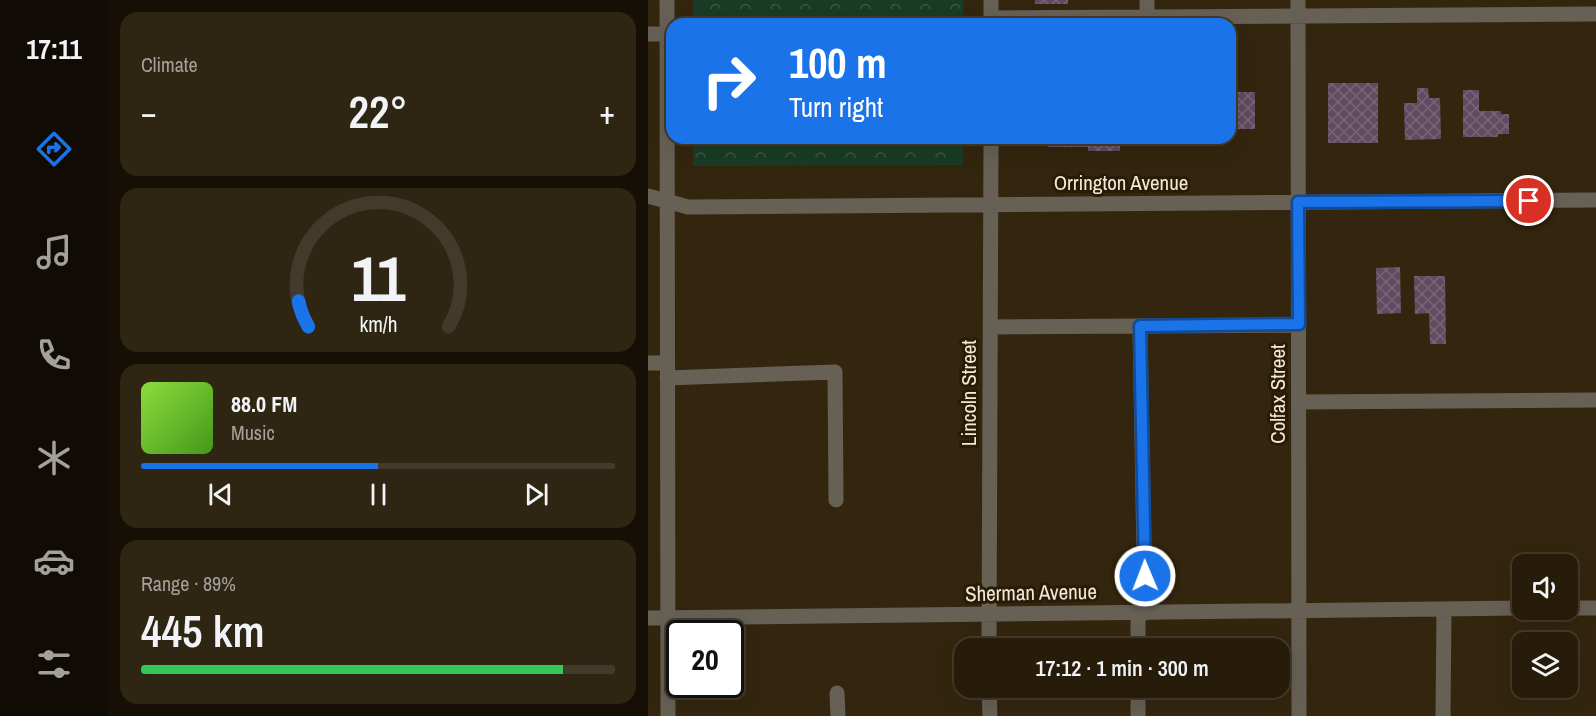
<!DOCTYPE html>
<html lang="en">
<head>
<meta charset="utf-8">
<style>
  :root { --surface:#271c0a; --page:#2f2513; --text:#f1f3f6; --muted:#a4a19c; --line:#433a2b; --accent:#1a73e8 }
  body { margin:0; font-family:"Archivo Narrow",sans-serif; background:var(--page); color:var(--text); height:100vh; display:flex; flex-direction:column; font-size:22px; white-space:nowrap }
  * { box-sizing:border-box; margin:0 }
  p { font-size:20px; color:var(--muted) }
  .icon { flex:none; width:33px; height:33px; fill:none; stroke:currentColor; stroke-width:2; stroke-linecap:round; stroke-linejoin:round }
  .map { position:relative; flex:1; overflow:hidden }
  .drawer { display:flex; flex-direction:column; gap:12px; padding:12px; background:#150f06; width:540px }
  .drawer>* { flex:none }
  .guide { position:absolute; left:18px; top:18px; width:570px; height:126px; border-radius:18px; box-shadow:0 6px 24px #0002,0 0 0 2px var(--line); background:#1a73e8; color:#fff; overflow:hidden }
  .fabs { position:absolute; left:864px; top:554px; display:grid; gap:12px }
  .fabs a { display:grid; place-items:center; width:66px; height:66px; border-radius:12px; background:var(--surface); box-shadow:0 6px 24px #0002,0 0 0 2px var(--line); font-size:30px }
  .speed { position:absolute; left:18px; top:620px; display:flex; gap:12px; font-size:30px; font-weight:700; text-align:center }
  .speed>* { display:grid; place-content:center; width:78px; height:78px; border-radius:50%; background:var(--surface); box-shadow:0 6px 24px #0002,0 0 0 2px var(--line); line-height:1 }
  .speed .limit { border:3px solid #111; border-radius:9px; background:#fff; color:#111 }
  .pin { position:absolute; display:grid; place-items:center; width:51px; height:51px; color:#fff; margin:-26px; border:3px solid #fff; border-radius:50%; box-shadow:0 2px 6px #0007 }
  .me { position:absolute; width:66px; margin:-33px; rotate:359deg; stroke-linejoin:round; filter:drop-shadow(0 0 4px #0008) }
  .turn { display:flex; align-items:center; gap:21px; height:126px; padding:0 24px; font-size:27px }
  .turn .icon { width:78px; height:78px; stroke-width:2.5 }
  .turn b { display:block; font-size:42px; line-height:51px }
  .big { font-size:45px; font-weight:600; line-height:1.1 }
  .drawer .tile { flex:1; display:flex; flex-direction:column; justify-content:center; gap:9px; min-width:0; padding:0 21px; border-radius:18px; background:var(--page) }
  .drawer .dial { align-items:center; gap:0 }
  .dial svg { height:156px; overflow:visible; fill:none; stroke:var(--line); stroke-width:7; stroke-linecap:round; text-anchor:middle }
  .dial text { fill:var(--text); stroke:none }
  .song { display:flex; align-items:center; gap:18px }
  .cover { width:72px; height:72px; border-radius:9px; background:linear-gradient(135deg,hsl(90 70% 55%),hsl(100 70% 35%)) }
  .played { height:6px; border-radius:3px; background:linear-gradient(90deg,var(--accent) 50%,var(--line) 50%) }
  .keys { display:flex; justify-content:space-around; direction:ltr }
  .heat { display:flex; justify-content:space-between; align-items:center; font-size:33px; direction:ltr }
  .charge { height:9px; border-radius:4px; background:linear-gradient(90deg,#34c759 89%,var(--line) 0) }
  .trip { position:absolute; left:306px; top:638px; width:336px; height:60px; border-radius:18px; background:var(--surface); box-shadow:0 6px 24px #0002,0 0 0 2px var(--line); font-weight:600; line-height:60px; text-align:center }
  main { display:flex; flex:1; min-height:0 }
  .dock { display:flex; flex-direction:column; width:108px; justify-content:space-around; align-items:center; background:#100b04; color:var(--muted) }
  .dock .icon { width:42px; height:42px }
  .dock .current { color:var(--accent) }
  .dock b { font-size:27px; color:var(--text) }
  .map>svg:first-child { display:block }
</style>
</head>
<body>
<main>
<nav class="dock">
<b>17:11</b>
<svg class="icon current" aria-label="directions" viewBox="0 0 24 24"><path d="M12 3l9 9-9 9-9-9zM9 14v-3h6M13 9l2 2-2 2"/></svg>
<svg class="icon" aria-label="music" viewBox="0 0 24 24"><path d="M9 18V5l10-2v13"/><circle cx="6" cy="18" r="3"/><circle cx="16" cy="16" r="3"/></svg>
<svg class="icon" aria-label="phone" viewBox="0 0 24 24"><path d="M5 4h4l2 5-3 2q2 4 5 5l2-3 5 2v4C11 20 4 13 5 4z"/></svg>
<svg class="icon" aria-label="climate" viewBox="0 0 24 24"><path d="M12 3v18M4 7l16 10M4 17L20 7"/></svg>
<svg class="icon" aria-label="car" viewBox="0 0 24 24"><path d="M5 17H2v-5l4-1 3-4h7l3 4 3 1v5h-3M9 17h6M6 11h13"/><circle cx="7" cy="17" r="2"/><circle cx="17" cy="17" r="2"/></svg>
<svg class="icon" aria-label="filters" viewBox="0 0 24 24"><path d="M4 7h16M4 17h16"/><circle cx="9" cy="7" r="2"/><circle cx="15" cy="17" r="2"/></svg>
</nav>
<section class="drawer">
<div class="tile"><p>Climate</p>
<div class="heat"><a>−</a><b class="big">22°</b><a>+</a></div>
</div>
<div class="tile dial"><svg viewBox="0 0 100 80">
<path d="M14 69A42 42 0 1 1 86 69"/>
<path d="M14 69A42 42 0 0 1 9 56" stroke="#1a73e8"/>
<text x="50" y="56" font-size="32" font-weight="700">11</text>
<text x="50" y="72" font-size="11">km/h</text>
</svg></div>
<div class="tile">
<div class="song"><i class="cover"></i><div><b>88.0 FM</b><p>Music</p></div></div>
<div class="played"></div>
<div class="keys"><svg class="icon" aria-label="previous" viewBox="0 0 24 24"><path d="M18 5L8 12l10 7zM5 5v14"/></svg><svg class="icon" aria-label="pause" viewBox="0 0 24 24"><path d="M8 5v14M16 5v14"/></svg><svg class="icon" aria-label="next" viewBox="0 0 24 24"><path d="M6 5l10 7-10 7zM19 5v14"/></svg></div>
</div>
<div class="tile"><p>Range · 89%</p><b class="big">445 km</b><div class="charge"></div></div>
</section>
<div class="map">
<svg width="948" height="716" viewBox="0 0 948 716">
  <defs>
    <pattern id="park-crowns" width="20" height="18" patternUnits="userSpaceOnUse" patternTransform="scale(1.5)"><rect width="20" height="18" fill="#193c26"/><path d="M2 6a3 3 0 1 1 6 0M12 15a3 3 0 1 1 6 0" fill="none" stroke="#3b5845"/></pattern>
    <pattern id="building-cross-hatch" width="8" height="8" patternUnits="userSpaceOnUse" patternTransform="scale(1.5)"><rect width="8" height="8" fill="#604b60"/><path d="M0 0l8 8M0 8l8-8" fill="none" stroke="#776576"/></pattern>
  </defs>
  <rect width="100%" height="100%" fill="#34260e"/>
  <!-- park -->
  <path fill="url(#park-crowns)" d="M45,0H315V24H45Z
    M45,138H315V165L45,166Z"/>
  <!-- building -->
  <path fill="url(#building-cross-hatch)" d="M387,0H420V4H387Z
    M680,83H730V143H680Z
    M769,88H780L781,98H792L793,139L757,140L756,103H769Z
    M815,90H831V111H853V114H861V134H850V137H815Z
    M582,92H607V129H582Z
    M400,138H472V151H440V147H400Z
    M479,138H512V141H479Z
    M752,267L753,313L729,314L728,268Z
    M766,276H797L798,344H782L781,313L767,314Z"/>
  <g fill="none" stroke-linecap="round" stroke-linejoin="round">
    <!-- minor -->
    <path stroke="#676055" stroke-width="15" d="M19,0L20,716
      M499,0V17
      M650,0L651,716
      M343,18L948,14
      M343,24V0
      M0,34H19
      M0,196L40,207L948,200
      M492,326L497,613
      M343,327L651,325
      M0,363H19
      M19,378L187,372L188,500
      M651,402L948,400
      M920,608H948
      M490,613V648
      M0,618L874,608
      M341,648L343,138
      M341,687L342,716
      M490,687V716
      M189,693L190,716
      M795,716L796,609"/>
  </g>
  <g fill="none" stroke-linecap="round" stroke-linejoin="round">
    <!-- route casing -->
    <g stroke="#114b97" stroke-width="15">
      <path id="route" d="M497,576L492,326L651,324L650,202L881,201"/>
    </g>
    <!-- route -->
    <use href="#route" stroke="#1a73e8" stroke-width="10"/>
  </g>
  <g text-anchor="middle" stroke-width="6" stroke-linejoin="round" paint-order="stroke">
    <!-- street labels -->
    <g font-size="21" fill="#f3e9db" stroke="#2a1c04">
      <text x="473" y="190">Orrington Avenue</text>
      <text transform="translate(321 393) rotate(-90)" y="7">Lincoln Street</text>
      <text transform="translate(630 394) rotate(-90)" y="7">Colfax Street</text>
      <text transform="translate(383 593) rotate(-1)" y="7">Sherman Avenue</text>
    </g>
  </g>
</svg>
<div class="fabs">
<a><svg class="icon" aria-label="sound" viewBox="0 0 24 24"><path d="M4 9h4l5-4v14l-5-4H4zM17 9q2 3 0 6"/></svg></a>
<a><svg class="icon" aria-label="layers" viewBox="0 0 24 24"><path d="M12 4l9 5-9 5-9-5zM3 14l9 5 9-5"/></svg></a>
</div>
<div class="speed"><div class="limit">20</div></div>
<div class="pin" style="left:881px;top:201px;background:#d93025"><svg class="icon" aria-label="arrive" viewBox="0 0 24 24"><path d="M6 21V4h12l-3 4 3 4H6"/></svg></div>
<svg class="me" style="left:497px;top:576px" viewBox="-20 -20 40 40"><circle r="17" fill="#1a73e8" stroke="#fff" stroke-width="3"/><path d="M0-11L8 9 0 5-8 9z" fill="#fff"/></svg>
<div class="trip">17:12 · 1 min · 300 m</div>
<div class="guide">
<div class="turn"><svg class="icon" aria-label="right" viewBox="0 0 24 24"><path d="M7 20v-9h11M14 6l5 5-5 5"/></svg><div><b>100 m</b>Turn right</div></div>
</div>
</div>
</main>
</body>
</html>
